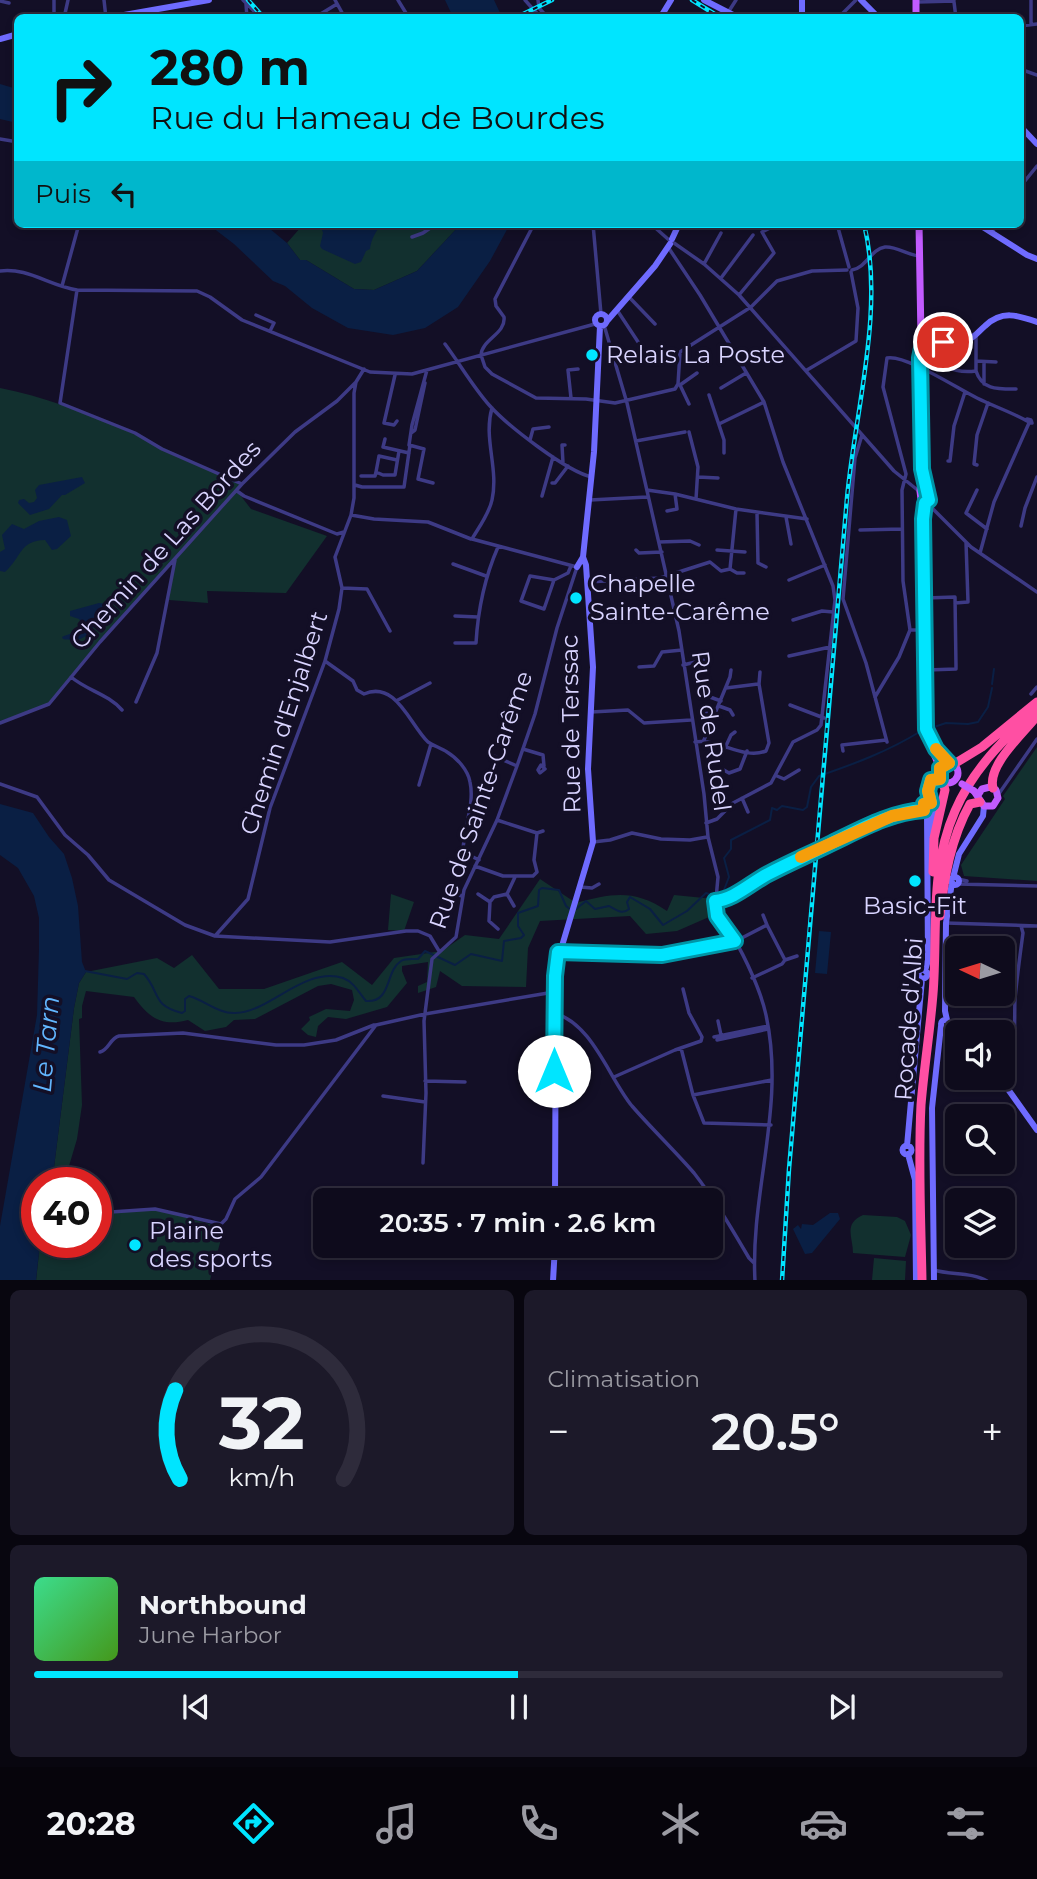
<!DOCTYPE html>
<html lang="fr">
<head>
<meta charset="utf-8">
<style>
  :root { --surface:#0e0b1c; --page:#1c1929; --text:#f1f3f6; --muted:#9b9ba3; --line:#2e2b3b; --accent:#00e5ff }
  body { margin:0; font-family:Montserrat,sans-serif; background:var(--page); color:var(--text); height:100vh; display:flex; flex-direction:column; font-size:26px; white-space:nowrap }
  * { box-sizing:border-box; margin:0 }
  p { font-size:23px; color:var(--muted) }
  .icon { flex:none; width:38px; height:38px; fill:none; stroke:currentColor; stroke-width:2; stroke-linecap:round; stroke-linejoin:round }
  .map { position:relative; height:1280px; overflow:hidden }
  .side { display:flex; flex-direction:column; gap:10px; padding:10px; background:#08060f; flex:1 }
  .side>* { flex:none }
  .hud { position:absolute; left:14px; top:14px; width:1010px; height:214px; border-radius:10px; box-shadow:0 4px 10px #0003,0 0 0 2px var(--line); background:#00e5ff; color:#111; overflow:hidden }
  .needle { width:46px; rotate:274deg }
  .tools { position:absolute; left:945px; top:936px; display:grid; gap:14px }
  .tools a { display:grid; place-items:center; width:70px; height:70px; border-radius:10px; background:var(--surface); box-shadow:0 4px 10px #0003,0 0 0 2px var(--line); font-size:35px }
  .speed { position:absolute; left:21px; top:1167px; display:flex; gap:14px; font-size:35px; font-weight:700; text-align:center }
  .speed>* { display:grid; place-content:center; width:91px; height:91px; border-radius:50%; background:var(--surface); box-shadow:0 4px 10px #0003,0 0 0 2px var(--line); line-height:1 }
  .speed .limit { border:10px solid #d22; background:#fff; color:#111 }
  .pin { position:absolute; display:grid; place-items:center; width:60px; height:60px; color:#fff; margin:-30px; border:4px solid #fff; border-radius:50%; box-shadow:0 2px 7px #0007 }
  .me { position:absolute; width:77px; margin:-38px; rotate:0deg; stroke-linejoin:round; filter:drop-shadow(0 0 5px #0008) }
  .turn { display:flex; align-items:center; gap:24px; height:147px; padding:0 21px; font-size:32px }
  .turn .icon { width:91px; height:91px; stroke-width:2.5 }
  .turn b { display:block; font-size:49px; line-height:60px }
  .then { display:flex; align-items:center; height:66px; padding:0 21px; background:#0003; gap:14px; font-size:26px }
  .big { font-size:52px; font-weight:600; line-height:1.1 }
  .side .tile { flex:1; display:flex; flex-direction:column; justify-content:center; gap:10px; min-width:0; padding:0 24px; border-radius:10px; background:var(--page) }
  .side .dial { align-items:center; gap:0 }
  .dial svg { height:182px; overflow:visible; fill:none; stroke:var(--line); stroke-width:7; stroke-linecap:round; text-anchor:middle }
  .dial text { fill:var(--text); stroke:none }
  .song { display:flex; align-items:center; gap:21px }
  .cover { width:84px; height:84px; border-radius:10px; background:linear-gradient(135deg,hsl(150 70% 55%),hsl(100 70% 35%)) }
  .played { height:7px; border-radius:4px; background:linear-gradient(90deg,var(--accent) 50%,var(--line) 50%) }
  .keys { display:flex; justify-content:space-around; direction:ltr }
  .heat { display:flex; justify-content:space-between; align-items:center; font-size:38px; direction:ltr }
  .side .tiles { flex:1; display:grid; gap:10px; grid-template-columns:1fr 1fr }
  .tile:last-child { grid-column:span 2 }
  .trip { position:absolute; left:313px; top:1188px; width:410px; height:70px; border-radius:10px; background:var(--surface); box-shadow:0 4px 10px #0003,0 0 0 2px var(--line); font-weight:600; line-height:70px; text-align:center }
  .dock { display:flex; height:112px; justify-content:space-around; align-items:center; background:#06040b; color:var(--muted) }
  .dock .icon { width:49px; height:49px }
  .dock .current { color:var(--accent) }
  .dock b { font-size:32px; color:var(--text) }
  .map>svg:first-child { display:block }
</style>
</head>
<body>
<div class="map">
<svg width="1037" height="1281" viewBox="0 0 1037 1281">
  <rect width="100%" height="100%" fill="#130f26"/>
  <!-- green -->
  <path fill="#12302f" d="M300,224H461L417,271L374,290L354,289L306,260H300L287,243L301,227Z
    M0,388C86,405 162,449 242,484L237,491L251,509L327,536L286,593L207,591L208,603L169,600L174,561L100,642L49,704L0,721Z
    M1037,747V881L964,876L961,865L1005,799L1003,796Z
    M540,879L576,903C612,893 635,889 667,911L674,895L714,899L709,917L677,931L646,934L630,916L540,921L528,948L526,987L462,986L440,971L436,987L418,993V986L427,982L428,962L402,966V971L407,983L387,1007L346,1019L328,1017L318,1026L316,1037L308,1035L301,1029L310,1020L309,1017L326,1009L350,1011L354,1000L352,990L331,984L318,986L255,1019L234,1020L226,1027L205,1031L188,1020C162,1027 149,1018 134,997L86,991L82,1006V1018L79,1019L82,1105L77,1139L64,1183H52L74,1008L79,983L86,972L157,958L174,968L192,955L219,989H264L342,962L372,985L394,958L442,951L465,935L499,939Z
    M391,894L414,902L404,931L388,930Z
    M149,1210L166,1212L224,1228L210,1280L36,1281L40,1243L96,1242V1213Z
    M863,1215L897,1217L905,1221L911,1235L905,1257L853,1253C853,1237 843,1224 863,1215Z
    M874,1258L906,1261L905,1280H872Z"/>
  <!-- water -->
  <path fill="#0a1f44" d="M445,0H494L502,17H453Z
    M0,84L17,89V123L0,119Z
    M208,224H264L287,243L300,260H306L354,289L374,290L417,271L461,224H510L490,261L458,307L425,328L393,335L348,328L312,308L285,286L273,281L234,244Z
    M320,224H381C376,232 371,239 370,249L366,251L361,262L355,264L322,249L320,246L323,233Z
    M82,477L85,483L65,495H62L49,509L30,515L18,503L19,500L24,499L29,503L34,502L37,498L35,490L39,485Z
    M59,517L67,520L71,536L57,549L52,550L45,540C19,541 22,557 5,572L0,571V552L5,549L2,535L12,524L24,529L39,521Z
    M99,603L105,604L107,609C90,627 92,644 63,639L62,637C69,633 79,634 83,626L79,619L70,616V611Z
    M0,804L33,813L49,837L64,854L72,878L78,906L82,962L86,972L79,983L74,1008L52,1183H37V1242L40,1243L36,1280H0V1226L37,1015L39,949V918L34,896L18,868L0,855Z
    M819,931L831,932L827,974L815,973Z
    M830,1213H838L840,1219L812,1253L805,1254L793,1229L798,1225L801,1229L802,1224L813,1225Z"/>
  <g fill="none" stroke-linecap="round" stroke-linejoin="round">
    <!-- stream -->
    <path stroke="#0a1f44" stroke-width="2" d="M992,684L994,669
      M928,729L946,723L968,724L978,722L988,707L992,688
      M576,909L586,901L595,909L609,906C616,910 622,915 629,909L627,902L630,897L650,909L663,925L687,911L706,893L718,897L722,895L729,877L724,858L731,849V840L770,820L772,808L777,810L782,806L803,810L807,807L811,787L819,776C854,764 889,751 921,731
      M85,971L127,979L137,973L144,974C161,993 151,1005 182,1013L185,1011V999L189,996C204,1000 219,1014 235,1013C269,1013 304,966 343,978C354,982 359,993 366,1001C392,1003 385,971 401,961C405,958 412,959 418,959L425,951L455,965L471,954L502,961L504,941L521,938L524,935L518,926V913L538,906L539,890L542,888L559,890L566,906L571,910"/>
    <!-- street -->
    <path stroke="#3d3a85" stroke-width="3.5" d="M104,0L106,18
      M243,0L261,18
      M335,0L345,18
      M398,0L409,18
      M525,0L532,8
      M538,0L539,8L548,18
      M0,1L9,3
      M918,2L954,1
      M954,2L956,18
      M246,4L247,18
      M534,10L541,18
      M729,11L736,0
      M54,18V0
      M64,18L68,0
      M314,18L337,4
      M838,18L856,0
      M1031,24V0
      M1020,26L1037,24
      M1020,69L1037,75
      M0,139L18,142
      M1020,187L1037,166
      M593,224L601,314
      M651,224L669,240
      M837,224L849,267
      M733,226L734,224
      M992,232L997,224
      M412,237L423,233L436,224
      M674,243L704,264L739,295L894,471L920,492
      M668,247L700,295L764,402L783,462L833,586L835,600L821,725L817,730L793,742L771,783L733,803L717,819L706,823
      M704,264L721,233
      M852,270C866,268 871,249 885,247C896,246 908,255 919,256
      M0,271C27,267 50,286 77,290L197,291L210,297L242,320L370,372L412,374L595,324
      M721,278L753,235
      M62,286L79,224
      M77,290L60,403L135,433L162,449L242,484
      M739,295L774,253L762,232L770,228
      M629,297L655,324
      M617,310L650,360
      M256,315L274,323L270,331
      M604,325L627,403L679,631L704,794L708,837L718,877L715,910C719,920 727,927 733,937C745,957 761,991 766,1015C786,1107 750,1191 755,1281
      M938,343L939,362C951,370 961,373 976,371V337
      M445,344C460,364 473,387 490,406C507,425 567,472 592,477
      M481,355L485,367L492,374L536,398L586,399L615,403L675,389L678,384L680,352L751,307L777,281L812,271L847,270
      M481,355C482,339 506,334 504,317L496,306L495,299L534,224
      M976,361L996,362
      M427,370L412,425L409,445L424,449L418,479L433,483
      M807,370L856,341L858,308L851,272
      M976,371C982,390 998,389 1016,389
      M395,375L384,423L394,425L397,421
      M678,384L680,385L689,404
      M984,384V362
      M680,385L697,373
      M721,388L746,373
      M709,395L724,440V453
      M571,398L568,370L578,369
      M1027,419L1031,420L1032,423H1029Z
      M719,424L764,402
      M689,432L698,467L696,499
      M411,433L415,430L425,383
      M862,435L855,458L843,599L866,663L887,742
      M385,439L383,447L409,453
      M530,440L533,429L549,427
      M636,441L685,432
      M397,460L379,456L376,472L383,475H395L399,451
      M948,461H950L954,426L965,392
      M563,463L562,445H565
      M977,465L974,464L977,435L988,403
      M361,476H375L376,472
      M698,477L718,478
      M552,483H555L568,466
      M355,485L362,487H404L410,445
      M647,490L675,494L736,509L807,519
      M977,490L966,513L987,529
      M237,491L244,496L337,534L344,532
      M542,496L553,457
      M590,500L647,497
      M928,504L971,547L1037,592
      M667,511L677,509L675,494
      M757,513L758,563L766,567
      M351,515L374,519L428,522L471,539
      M786,517L791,544
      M1021,526L1025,508L1037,477
      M860,530L902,529
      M659,542L690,541L699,545
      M636,550L639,553L662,552
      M717,550L745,552
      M980,553L994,502L1029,423
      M453,564L486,576
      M730,569L737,573H744
      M554,580L544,609L521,601L530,576L554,580L568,573L571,566
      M789,580L825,565
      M587,582L660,578L710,562L721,571L730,569L736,509
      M342,588L367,589L390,631
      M926,598L955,597L956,666V669L927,670
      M955,603L968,602L966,542
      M455,616L478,617
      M793,620L822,611L833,612
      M910,630H924
      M455,643H476C478,609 484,579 498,547
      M789,656L830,647
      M325,661L353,681L357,690L364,694C396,680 410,725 428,742C434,746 441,748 447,752C457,758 468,770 470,782C475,805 463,829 463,852L479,860
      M683,665L704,660
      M639,667L654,666L662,652L682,650
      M71,677C88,691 108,694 122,710
      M726,688L758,684
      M709,692L710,697L721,701
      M1031,694L1037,687
      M875,697L899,657L910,630L903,581L902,490L906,474L883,387L887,358C905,354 958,389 977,398C993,406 1011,412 1027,421
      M396,701L430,683
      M136,702L157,653L175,560
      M790,705L824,718
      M719,706L730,710L733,715
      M591,712L628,710L644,723L691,720
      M0,723L49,704L100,642L242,484L295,432L337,401L356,382
      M708,732L703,714L716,712
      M704,740L730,677L731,670
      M695,742C718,738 743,760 766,751L769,743L759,684L760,672
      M725,748L731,735L735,732
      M523,749L543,755L544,766
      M843,751L842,745L886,740
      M494,756L517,766
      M541,765L545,769L540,773L538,770Z
      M722,769L729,773L740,769L747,751
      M777,776L784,779L799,770
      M0,784L37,797L65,835L88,855L109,880L185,925L215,936L330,942L406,931H418L430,936L439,951
      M419,785L431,744
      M998,795L1037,739
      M742,798L748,812
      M923,806L911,812L924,810
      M497,820L537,833
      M593,842L610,840L632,833L661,839L690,840L707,837
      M475,866L503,876H533L537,872L534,860L537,833L543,831
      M958,879L967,881
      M958,884L1037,886
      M580,887L592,888L599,884
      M444,890L462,896
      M478,894L490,902
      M507,894L514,906
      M715,901C734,900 750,884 767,875C789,863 812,852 835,842C860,830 884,817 911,812
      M763,915L767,925
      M946,923L1037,926
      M498,929L489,921L490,902L494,897L507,894L515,877
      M215,936L248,899L270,808L325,661L339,609L342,588L335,557L351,515L354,498V393L356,382L364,369
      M561,952L661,955L734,942L767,925L785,960L782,964L752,978
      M785,960L797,956
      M554,1013C592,1023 609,1078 632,1106C652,1129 674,1150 694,1173C715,1200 732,1229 749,1258L754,1263
      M718,1021L721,1035
      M714,1037L768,1026
      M717,1040L768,1029
      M681,1048L693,1095L704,1123L771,1125
      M100,1052C109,1050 110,1038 119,1036L183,1033L276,1045H304L336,1040L374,1025
      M614,1077L675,1050L701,1041L702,1037L689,1013L683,989
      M425,1081L465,1082
      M1005,1085C1017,1072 1014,1018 1015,999C1017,977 1020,955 1023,933L1021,926
      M693,1095L772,1080
      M383,1096L425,1102
      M423,1163L426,1093L424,1021L432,959L456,937L464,890L497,820L517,766L535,714L557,628L577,567L472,539C479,527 489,514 492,500C499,468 483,439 492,408
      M96,1213L155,1209L221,1224L226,1219L235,1199L261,1177L376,1025L425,1014L554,992
      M934,1270C950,1275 972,1272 987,1281"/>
    <!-- secondary -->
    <path stroke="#6f6bff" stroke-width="6" d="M704,0L739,18
      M802,0V18
      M861,0L879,18
      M107,18L209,0
      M660,18L671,0
      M0,39L18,34
      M1020,126L1037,144
      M978,224L1027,255L1037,259
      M672,239L679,224
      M595 320a6 6 0 1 1 12 0a6 6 0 1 1-12 0Z
      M607,321L655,266L670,244
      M929,345C941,340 955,346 968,340C975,337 979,331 985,326C1002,310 1017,315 1037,322
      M577,567L583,557
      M928,787L935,807L929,835
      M923 807a5 5 0 1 1 10 0a5 5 0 1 1-10 0Z
      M925,803L926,782L938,773
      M951 881a4 4 0 1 1 8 0a4 4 0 1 1-8 0Z
      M953,878L959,854L983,816L984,806
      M918.5 974a4.5 4.5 0 1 1 9 0a4.5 4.5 0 1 1-9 0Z
      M925,971L928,960L927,812
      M941 1024a4 4 0 1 1 8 0a4 4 0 1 1-8 0Z
      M947,1020L945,1011L946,923L952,882
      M949,1025L957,1035
      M1000,1078L1037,1130
      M902.5 1150a4.5 4.5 0 1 1 9 0a4.5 4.5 0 1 1-9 0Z
      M907,1146L922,979
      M908,1154L915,1180L916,1281
      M555,1200L556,966L593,842L588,769L593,667L586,565L583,557L594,452L600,326
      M553,1281L555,1246
      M934,1281L932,1108L941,1026"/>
    <!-- primary -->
    <path stroke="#c25bff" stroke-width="7" d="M916,0V18
      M919,224L921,338
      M921 340a5 5 0 1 1 10 0a5 5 0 1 1-10 0Z
      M922,343V469L920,491L922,508
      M923,502L926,503L929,500L924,480
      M925,504V733L940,768
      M938 773a10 10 0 1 1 20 0a10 10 0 1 1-20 0Z
      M974,791L984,806H993L998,798L996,790L990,787L982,789L978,795"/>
    <!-- highway -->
    <path stroke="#ff4fa3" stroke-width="9" d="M954,764L982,747L1037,702
      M993,788C987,765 1024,733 1037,716
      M933,872L934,838L945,790L943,782
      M940,916C944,878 951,838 970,804L980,802
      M922,1281C921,1222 918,1163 921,1105C924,1068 930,1031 933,994C938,932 929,870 955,811C973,769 1004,739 1037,708"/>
    <!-- rail casing -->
    <g stroke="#00e5ff" stroke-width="4.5">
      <path id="rail" d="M248,0L264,18
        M692,0L721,18
        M515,18L552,0
        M782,1281L789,1169C808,946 827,722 847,498C855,411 885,309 864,224"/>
    </g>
    <!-- rail -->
    <use href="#rail" stroke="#130f26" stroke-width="2" stroke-dasharray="5" stroke-linecap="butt"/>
    <!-- primary-bridge -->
    <path stroke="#c25bff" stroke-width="7" d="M962,784L974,791"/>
  </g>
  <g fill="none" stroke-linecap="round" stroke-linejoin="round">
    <!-- route casing -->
    <g stroke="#0095a6" stroke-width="18">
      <path id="route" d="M554,1071L555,976L558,952L662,955L735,941L717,916L715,901C733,900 751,883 768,874C789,863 810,854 832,843C861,829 891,812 924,810V804L931,803L928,791L931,780L940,779V768L949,763L936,749L926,729L923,519L925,503L929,500L922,469L920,358L922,348L934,343H946L943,342"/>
    </g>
    <!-- route -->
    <use href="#route" stroke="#00e5ff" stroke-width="12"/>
    <!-- slow -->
    <path stroke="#f59e0b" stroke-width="12" d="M801,857L892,816L924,810V804L931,803L928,791L931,780L940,779V768L949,763L936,749"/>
  </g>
  <!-- markers -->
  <g fill="#00e5ff" stroke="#130f26" stroke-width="2.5">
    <circle cx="592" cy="355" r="7"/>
    <circle cx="576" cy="598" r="7"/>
    <circle cx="915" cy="881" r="7"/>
    <circle cx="135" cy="1245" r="7"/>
  </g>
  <g text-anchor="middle" stroke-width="7" stroke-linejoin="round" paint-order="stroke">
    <!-- poi labels -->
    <g font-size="24" fill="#d9d4ff" stroke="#130f26" text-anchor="start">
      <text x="606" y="363">Relais La Poste</text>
      <text x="590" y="592">Chapelle<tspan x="590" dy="28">Sainte-Carême</tspan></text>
      <text x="915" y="914" text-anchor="middle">Basic-Fit</text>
      <text x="149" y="1239">Plaine<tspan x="149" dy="28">des sports</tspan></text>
    </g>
    <!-- street labels -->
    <g font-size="24" fill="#d9d4ff" stroke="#130f26">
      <text transform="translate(166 545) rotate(-48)" y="8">Chemin de Las Bordes</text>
      <text transform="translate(284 723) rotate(-72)" y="8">Chemin d'Enjalbert</text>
      <text transform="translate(571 724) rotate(-91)" y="8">Rue de Terssac</text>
      <text transform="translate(711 731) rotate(82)" y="8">Rue de Rudel</text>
      <text transform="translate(481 800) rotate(-71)" y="8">Rue de Sainte-Carême</text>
      <text transform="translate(909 1019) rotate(-86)" y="8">Rocade d'Albi</text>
    </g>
    <!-- water labels -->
    <g font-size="26" font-style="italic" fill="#62b6ff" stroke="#130f26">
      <text transform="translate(46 1044) rotate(-85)" y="9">Le Tarn</text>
    </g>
  </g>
</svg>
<div class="tools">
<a><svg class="needle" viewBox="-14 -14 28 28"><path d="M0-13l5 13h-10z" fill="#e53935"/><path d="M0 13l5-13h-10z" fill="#9b9ba3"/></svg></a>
<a><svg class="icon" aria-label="sound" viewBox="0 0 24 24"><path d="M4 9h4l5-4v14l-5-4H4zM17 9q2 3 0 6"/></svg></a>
<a><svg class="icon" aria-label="search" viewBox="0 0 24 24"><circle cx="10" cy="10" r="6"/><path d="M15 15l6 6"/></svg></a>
<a><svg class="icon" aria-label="layers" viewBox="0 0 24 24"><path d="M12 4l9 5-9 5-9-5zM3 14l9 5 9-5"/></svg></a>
</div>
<div class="speed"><div class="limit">40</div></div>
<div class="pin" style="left:943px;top:342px;background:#d93025"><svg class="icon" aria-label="arrive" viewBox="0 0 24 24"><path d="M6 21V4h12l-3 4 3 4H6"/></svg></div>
<svg class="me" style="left:554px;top:1071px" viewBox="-20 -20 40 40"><circle r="19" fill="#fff"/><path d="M0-13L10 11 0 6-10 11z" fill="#00e5ff"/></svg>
<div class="trip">20:35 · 7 min · 2.6 km</div>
<div class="hud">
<div class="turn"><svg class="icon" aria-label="right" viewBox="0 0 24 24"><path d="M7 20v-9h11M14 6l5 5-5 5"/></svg><div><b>280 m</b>Rue du Hameau de Bourdes</div></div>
<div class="then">Puis<svg class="icon" aria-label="left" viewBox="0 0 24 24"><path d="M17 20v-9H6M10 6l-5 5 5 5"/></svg></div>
</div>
</div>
<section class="side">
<div class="tiles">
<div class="tile dial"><svg viewBox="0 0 100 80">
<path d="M14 69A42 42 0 1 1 86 69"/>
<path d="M14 69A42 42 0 0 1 12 30" stroke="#00e5ff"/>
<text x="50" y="56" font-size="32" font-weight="700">32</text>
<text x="50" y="72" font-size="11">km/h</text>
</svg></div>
<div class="tile"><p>Climatisation</p>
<div class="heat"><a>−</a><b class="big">20.5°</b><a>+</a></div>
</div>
<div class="tile">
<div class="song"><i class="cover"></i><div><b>Northbound</b><p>June Harbor</p></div></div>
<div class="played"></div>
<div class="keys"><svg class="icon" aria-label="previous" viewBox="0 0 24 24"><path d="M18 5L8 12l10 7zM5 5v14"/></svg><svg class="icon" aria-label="pause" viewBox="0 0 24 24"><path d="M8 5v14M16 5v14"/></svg><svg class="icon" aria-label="next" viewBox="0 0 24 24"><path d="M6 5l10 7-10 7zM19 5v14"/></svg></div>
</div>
</div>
</section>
<nav class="dock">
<b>20:28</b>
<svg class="icon current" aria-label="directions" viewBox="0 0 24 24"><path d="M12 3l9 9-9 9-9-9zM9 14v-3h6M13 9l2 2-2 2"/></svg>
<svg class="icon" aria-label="music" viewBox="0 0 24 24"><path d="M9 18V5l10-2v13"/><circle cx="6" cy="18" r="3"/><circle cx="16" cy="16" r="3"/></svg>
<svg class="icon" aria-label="phone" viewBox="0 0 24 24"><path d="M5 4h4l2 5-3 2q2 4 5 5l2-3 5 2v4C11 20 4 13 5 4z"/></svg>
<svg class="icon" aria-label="climate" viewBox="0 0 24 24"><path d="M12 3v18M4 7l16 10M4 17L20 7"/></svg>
<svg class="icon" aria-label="car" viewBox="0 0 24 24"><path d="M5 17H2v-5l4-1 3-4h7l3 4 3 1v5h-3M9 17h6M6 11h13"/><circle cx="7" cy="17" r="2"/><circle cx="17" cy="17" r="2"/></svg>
<svg class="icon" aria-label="filters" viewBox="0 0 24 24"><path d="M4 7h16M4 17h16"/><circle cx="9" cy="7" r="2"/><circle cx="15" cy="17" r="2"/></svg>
</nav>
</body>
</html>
